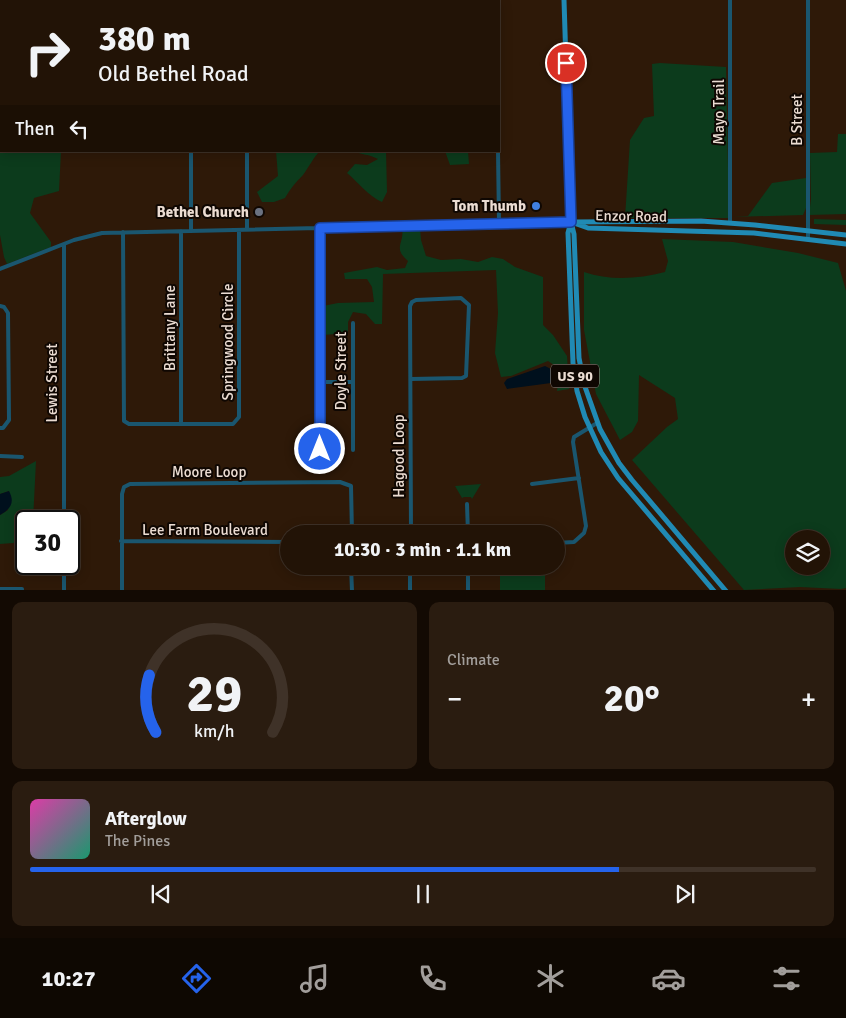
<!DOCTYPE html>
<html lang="en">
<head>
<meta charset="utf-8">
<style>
  :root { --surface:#221306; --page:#2a1c10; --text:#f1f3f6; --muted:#a29e9b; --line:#3f3228; --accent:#2563eb }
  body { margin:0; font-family:Signika,sans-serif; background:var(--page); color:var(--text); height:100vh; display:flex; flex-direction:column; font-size:19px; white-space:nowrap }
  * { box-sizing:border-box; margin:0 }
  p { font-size:16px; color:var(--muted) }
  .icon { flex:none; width:28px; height:28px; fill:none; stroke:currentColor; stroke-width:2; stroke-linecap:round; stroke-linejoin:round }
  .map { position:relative; height:590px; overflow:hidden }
  .side { display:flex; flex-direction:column; gap:12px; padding:12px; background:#130a03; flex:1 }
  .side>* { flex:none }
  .top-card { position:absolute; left:0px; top:0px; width:500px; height:152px; box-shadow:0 2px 12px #0003,0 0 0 1px var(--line); background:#221306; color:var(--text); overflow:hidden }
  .controls { position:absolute; left:785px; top:530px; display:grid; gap:10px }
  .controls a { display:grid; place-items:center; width:45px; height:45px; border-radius:50%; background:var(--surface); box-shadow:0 2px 12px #0003,0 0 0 1px var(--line); font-size:25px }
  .speed { position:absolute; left:15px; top:510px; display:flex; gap:10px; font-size:25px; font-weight:700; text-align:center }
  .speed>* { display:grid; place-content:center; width:65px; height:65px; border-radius:50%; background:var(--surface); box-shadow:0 2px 12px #0003,0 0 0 1px var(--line); line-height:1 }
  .speed .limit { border:2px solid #111; border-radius:8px; background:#fff; color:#111 }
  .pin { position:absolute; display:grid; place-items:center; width:42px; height:42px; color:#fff; margin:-21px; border:2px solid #fff; border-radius:50%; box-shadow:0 1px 5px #0007 }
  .me { position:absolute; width:55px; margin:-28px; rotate:0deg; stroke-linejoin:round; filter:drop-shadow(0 0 4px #0008) }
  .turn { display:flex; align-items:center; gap:18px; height:105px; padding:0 15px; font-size:22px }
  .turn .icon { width:65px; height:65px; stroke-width:2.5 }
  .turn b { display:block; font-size:35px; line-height:42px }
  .then { display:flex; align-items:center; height:48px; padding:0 15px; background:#0003; gap:10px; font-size:19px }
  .big { font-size:38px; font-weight:700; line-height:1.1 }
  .side .card { flex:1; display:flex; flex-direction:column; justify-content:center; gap:8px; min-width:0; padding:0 18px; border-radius:10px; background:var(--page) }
  .side .dial { align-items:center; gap:0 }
  .dial svg { height:130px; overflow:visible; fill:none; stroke:var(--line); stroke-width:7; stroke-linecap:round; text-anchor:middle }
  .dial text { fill:var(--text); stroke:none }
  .song { display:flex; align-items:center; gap:15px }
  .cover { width:60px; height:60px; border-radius:8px; background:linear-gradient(135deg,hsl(320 70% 55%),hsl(160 70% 35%)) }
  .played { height:5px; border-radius:2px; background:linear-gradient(90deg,var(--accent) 75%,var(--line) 75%) }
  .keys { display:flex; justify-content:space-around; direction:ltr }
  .heat { display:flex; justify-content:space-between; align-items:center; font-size:28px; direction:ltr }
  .side .tiles { flex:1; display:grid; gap:12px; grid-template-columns:1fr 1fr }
  .card:last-child { grid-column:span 2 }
  .trip { position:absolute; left:280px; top:525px; width:285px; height:50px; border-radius:25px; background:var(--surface); box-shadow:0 2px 12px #0003,0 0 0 1px var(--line); font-weight:700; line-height:50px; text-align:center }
  .menu { display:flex; height:80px; justify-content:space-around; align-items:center; background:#0e0802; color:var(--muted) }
  .menu .icon { width:35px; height:35px }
  .menu .active { color:var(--accent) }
  .menu b { font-size:22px; color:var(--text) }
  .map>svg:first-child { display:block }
</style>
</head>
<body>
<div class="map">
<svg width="846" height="591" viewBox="0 0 846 591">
  <rect width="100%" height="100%" fill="#2e1908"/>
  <!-- green -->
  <path fill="#0c3b1c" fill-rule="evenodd" d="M0,0H159L1,1V151H61L59,191L34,198L30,213L51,242V247L7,264L4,257L0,235Z
    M660,63L726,67L729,218H625L630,140L644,118L654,116L652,64Z
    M838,134H846V214L809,215L811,199L810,153L837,152Z
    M276,151H320C313,158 309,167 303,175C295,183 291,188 285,198L274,202H262L257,192L278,176Z
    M353,151H386L387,192L382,202C368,196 359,183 347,173L355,164L367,165L378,159C369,154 362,155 353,151Z
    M445,151H468L469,164L450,165Z
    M806,178V208L803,215L733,217L748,216L772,183Z
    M814,219L846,220V225L814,224Z
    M402,227L420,228L421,240L426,256L441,260L461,259L478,262L492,257L503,259L515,267L543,277V325L553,335L567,356L569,389L557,391L558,384L554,365L548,361L511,376L501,377L495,353L498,313L496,270L383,274L382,324H375L366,314L353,312L348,322V333L323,335V306L338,303L374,302L372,287L367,279H345L344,273L377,267L387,270L405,268L408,261C392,247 405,244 402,227Z
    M662,239L733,242L798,253L838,263L846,291V588L841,589L800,587L744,590L632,460L667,427L678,419L675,398L639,375L638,421L632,432L620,440L596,394L584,330V272C610,281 638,279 665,272L668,261ZM794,539H821V566H794Z
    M36,461L33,521H26V542L0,544V515L8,510L9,491L0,494V477L9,476Z
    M481,484L472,499L471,497H464L462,498L455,486Z
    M545,571V590H500V572Z"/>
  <!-- water -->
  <path fill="#00101d" d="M545,366L551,369L554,380L551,383L507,389L504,383L507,379Z
    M9,491C15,502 11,509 0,515V494Z"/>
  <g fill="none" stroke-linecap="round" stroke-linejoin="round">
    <!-- minor -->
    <path stroke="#1a566f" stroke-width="4" d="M496,0V1
      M730,0V223
      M191,151V231
      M247,151V229
      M498,151L499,223
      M319,227L320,449
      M181,231V424
      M123,232L124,421L129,424H233L239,417V230
      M808,239V0
      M64,244V521
      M0,269L74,240L102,233L571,222
      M0,306L4,307L8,313L9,420L3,428H0
      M353,323V450
      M411,379L462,378L466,376L469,305L461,298L416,300L412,302L410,306L411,534
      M320,382H353
      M0,456L22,457
      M532,484L579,478
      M467,504L468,534
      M121,541L289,542
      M556,543L574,542L584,533L586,526L573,442L574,437L597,423
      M64,564V591
      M351,566L352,591
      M468,566V591
      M0,589H22
      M122,591V494L124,487L130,484L340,482L351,486L352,534
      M410,591V566"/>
    <!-- major -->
    <path stroke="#208ab4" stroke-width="5" d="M564,0L571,222L574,234L579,358L584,384L600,429L619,463L632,480L726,591
      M571,222L568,233L573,363L577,391L585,417L601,452L618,478L714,591
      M571,222L588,228L754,233L846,244
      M574,222L701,221L755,225L846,235"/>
  </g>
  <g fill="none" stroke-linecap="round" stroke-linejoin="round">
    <!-- route casing -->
    <g stroke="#184099" stroke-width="12">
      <path id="route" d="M320,449V228L571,222L566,63"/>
    </g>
    <!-- route -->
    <use href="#route" stroke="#2563eb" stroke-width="9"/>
  </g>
  <!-- markers -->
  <circle fill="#3f7fe0" stroke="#0f0702" stroke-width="2" cx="536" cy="206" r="5"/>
  <circle fill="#6b7280" stroke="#0f0702" stroke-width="2" cx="259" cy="212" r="5"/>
  <g text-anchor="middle" stroke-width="4" stroke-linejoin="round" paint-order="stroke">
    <!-- shield labels -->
    <rect fill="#0f0702" stroke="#a99c94" stroke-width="1" x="551" y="364.5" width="48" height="23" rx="4"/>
    <g font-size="14" font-weight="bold" fill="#ebdcd2">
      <text x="575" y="381">US 90</text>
    </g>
    <!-- street labels -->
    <g font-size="15" fill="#ebdcd2" stroke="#0f0702">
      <text transform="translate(719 112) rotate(-90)" y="5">Mayo Trail</text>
      <text transform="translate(797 120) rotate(-90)" y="5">B Street</text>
      <text transform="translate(631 216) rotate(1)" y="5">Enzor Road</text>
      <text transform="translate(170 328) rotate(-90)" y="5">Brittany Lane</text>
      <text transform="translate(228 342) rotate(-90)" y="5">Springwood Circle</text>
      <text transform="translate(341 371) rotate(-90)" y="5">Doyle Street</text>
      <text transform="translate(52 383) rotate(-90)" y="5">Lewis Street</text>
      <text transform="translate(399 456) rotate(-90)" y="5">Hagood Loop</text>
      <text x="209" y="477">Moore Loop</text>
      <text x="205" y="535">Lee Farm Boulevard</text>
    </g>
    <!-- poi labels -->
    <g font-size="15" font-weight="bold" fill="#ebdcd2" stroke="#0f0702" text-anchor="end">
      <text x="526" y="211">Tom Thumb</text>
      <text x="249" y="217">Bethel Church</text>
    </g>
  </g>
</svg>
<div class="controls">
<a><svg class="icon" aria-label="layers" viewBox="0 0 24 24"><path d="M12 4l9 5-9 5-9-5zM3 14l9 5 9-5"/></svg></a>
</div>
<div class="speed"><div class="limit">30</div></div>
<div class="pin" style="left:566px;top:63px;background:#d93025"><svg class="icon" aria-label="arrive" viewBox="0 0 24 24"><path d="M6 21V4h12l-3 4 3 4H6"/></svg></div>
<svg class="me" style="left:320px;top:449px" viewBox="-20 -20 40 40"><circle r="17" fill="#2563eb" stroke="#fff" stroke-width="3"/><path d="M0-11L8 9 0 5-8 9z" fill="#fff"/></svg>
<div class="trip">10:30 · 3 min · 1.1 km</div>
<div class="top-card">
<div class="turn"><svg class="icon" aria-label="right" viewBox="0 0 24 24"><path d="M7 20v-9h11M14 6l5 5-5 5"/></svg><div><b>380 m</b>Old Bethel Road</div></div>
<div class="then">Then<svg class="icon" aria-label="left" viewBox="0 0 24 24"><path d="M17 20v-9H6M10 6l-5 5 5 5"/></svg></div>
</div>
</div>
<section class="side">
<div class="tiles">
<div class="card dial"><svg viewBox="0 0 100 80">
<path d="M14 69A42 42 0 1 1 86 69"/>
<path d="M14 69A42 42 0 0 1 10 34" stroke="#2563eb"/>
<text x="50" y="56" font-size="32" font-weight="700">29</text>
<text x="50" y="72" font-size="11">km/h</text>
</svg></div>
<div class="card"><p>Climate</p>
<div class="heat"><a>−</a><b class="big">20°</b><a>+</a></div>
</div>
<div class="card">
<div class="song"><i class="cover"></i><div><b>Afterglow</b><p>The Pines</p></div></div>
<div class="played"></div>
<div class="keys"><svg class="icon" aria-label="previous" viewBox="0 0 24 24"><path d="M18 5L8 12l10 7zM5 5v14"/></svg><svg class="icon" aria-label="pause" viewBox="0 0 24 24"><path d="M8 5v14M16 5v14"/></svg><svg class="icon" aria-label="next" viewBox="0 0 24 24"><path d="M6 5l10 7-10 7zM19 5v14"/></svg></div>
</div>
</div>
</section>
<nav class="menu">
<b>10:27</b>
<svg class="icon active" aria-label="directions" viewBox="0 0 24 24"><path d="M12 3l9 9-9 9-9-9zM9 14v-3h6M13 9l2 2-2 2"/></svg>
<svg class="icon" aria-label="music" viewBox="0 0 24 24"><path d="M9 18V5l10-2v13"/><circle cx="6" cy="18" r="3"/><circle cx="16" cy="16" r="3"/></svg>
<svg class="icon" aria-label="phone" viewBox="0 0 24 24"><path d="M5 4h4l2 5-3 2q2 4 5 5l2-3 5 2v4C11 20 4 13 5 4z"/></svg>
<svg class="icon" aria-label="climate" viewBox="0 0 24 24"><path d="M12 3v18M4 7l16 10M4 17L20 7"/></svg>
<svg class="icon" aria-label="car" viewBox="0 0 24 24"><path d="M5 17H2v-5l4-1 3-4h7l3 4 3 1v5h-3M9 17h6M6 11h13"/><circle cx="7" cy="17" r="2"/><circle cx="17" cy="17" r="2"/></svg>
<svg class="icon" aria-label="filters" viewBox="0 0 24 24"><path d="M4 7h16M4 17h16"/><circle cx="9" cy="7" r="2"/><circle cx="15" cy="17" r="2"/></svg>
</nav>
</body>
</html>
